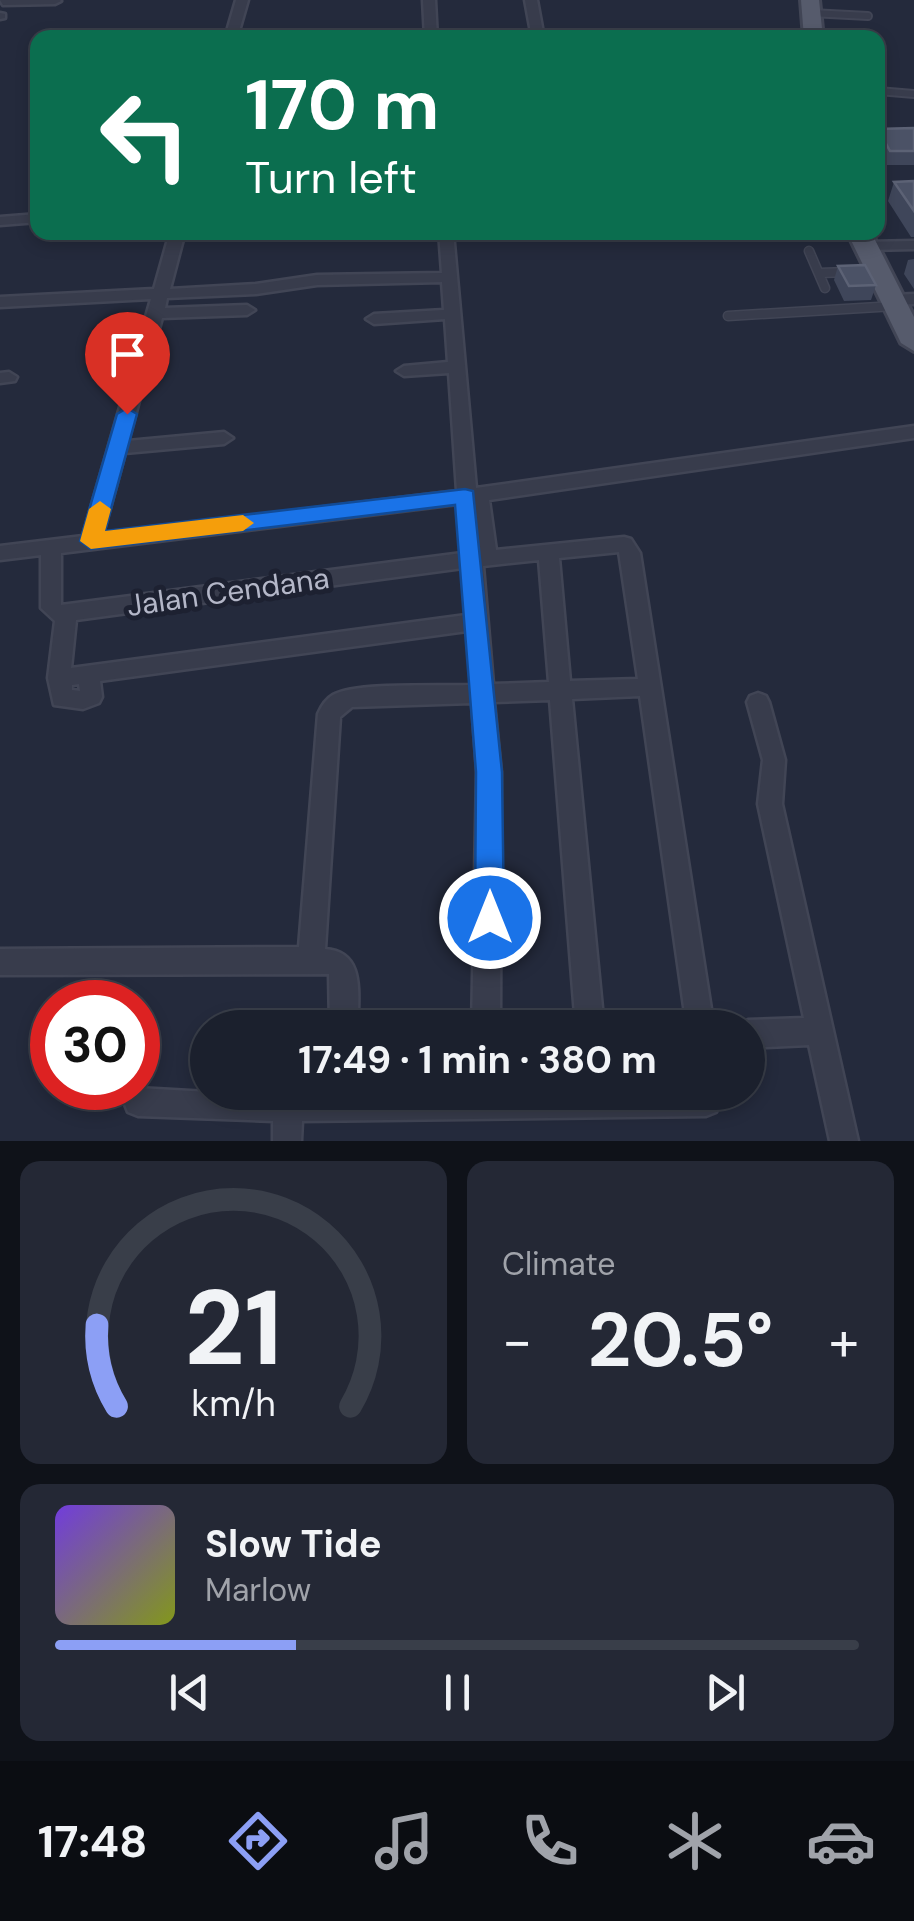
<!DOCTYPE html>
<html lang="en">
<head>
<meta charset="utf-8">
<style>
  :root { --surface:#1b202d; --page:#242835; --text:#f1f3f6; --muted:#a0a3aa; --line:#393e49; --accent:#8c9ff5 }
  body { margin:0; font-family:"DM Sans",sans-serif; background:var(--page); color:var(--text); height:100vh; display:flex; flex-direction:column; font-size:38px; white-space:nowrap }
  * { box-sizing:border-box; margin:0 }
  p { font-size:32px; color:var(--muted) }
  .icon { flex:none; width:55px; height:55px; fill:none; stroke:currentColor; stroke-width:2; stroke-linecap:round; stroke-linejoin:round }
  .map { position:relative; height:1141px; overflow:hidden }
  .drawer { display:flex; flex-direction:column; gap:20px; padding:20px; background:#0f1219; flex:1 }
  .drawer>* { flex:none }
  .hud { position:absolute; left:30px; top:30px; width:855px; height:210px; border-radius:20px; box-shadow:0 5px 15px #0003,0 0 0 2px var(--line); background:#0b6e4f; color:#fff; overflow:hidden }
  .speed { position:absolute; left:30px; top:980px; display:flex; gap:20px; font-size:50px; font-weight:700; text-align:center }
  .speed>* { display:grid; place-content:center; width:130px; height:130px; border-radius:50%; background:var(--surface); box-shadow:0 5px 15px #0003,0 0 0 2px var(--line); line-height:1 }
  .speed .limit { border:15px solid #d22; background:#fff; color:#111 }
  .pin { position:absolute; display:grid; place-items:center; width:85px; height:85px; color:#fff; margin:-102px -42px; border-radius:50% 50% 50% 0; rotate:-45deg; box-shadow:0 0 10px #0007 }
  .pin .icon { rotate:45deg }
  .me { position:absolute; width:110px; margin:-55px; rotate:0deg; stroke-linejoin:round; filter:drop-shadow(0 0 8px #0008) }
  .turn { display:flex; align-items:center; gap:35px; height:210px; padding:0 50px; font-size:45px }
  .turn .icon { width:130px; height:130px; stroke-width:2.5 }
  .turn b { display:block; font-size:70px; line-height:85px }
  .big { font-size:75px; font-weight:700; line-height:1.1 }
  .drawer .card { flex:1; display:flex; flex-direction:column; justify-content:center; gap:15px; min-width:0; padding:0 35px; border-radius:20px; background:var(--page) }
  .drawer .dial { align-items:center; gap:0 }
  .dial svg { height:260px; overflow:visible; fill:none; stroke:var(--line); stroke-width:7; stroke-linecap:round; text-anchor:middle }
  .dial text { fill:var(--text); stroke:none }
  .song { display:flex; align-items:center; gap:30px }
  .cover { width:120px; height:120px; border-radius:15px; background:linear-gradient(135deg,hsl(260 70% 55%),hsl(70 70% 35%)) }
  .played { height:10px; border-radius:5px; background:linear-gradient(90deg,var(--accent) 30%,var(--line) 30%) }
  .keys { display:flex; justify-content:space-around; direction:ltr }
  .heat { display:flex; justify-content:space-between; align-items:center; font-size:55px; direction:ltr }
  .drawer .tiles { flex:1; display:grid; gap:20px; grid-template-columns:1fr 1fr }
  .card:last-child { grid-column:span 2 }
  .trip { position:absolute; left:190px; top:1010px; width:575px; height:100px; border-radius:50px; background:var(--surface); box-shadow:0 5px 15px #0003,0 0 0 2px var(--line); font-weight:700; line-height:100px; text-align:center }
  .dock { display:flex; height:160px; justify-content:space-around; align-items:center; background:#0b0d12; color:var(--muted) }
  .dock .icon { width:70px; height:70px }
  .dock .current { color:var(--accent) }
  .dock b { font-size:45px; color:var(--text) }
  .map>svg:first-child { display:block }
</style>
</head>
<body>
<div class="map">
<svg width="914" height="1141" viewBox="0 0 914 1141">
  <rect width="100%" height="100%" fill="#242a3c"/>
  <g fill="none" stroke-linecap="round" stroke-linejoin="round">
    <!-- service-far1 casing -->
    <g stroke="#414555" stroke-width="10">
      <path id="service-far1" d="M811,13L868,16
        M878,91L914,94"/>
    </g>
    <!-- service casing -->
    <g stroke="#414555" stroke-width="11">
      <path id="service" d="M809,251L825,288
        M820,273L848,272
        M728,316L895,306"/>
    </g>
    <!-- minor casing -->
    <g stroke="#414555" stroke-width="5">
      <path id="minor" d="M0,0H60L61,1L55,4L3,5Z
        M236,0H248L237,38H225Z
        M423,0H435L437,38H425Z
        M525,0H537L544,38H532Z
        M0,13L5,14V18L0,19Z
        M38,214V222L0,225V217Z
        M170,232H185L170,289L256,284L317,275L442,273L439,232H453L476,488L914,426V438L489,500L496,550L624,537L631,539L640,553L714,1028H687L640,696L572,699L604,1028H576L550,700L494,702L501,772L500,1028H472L477,772L472,703L352,707L340,717L325,949C367,952 357,996 358,1028H330L329,974L0,975V949L299,947L318,714C321,707 326,699 333,695C355,682 442,686 471,685L467,631L100,681L102,697L99,703L83,709L54,705L48,678L55,621L41,608V555L0,560V546L83,536L151,299L0,307V297L154,289ZM442,282L444,310L374,314L366,319L374,324L445,319L448,362L404,366L396,371L404,376L449,373L457,491L103,534L125,453L224,444L233,438L224,432L128,441L162,318L247,315L255,310L247,305L165,308L167,298L256,294L317,285ZM458,504L462,553L61,605V553ZM619,552L638,679L570,681L559,558ZM539,560L549,682L493,684L483,566ZM463,568L466,615L71,668L76,620ZM79,684L80,691L72,690V685Z
        M914,241V249L866,250L859,246L866,242Z
        M914,294V304L893,305L885,300L893,295Z
        M9,372L17,377L15,381L0,383V373Z
        M758,693L766,696L769,702L785,760L782,804L858,1141H830L809,1045L748,1048V1028H737L748,1020L804,1018L758,804L763,760L747,702L750,696Z
        M138,1088L208,1092H716L720,1102L716,1112L706,1116L302,1121L301,1141H273V1121L138,1116L128,1112L124,1102L128,1092Z"/>
    </g>
    <!-- primary casing -->
    <g stroke="#414555" stroke-width="6">
      <path id="primary" d="M801,0H819L823,38H804Z
        M847,232H871L914,317V351L901,343Z"/>
    </g>
    <!-- service-far1 -->
    <use href="#service-far1" stroke="#383c4c" stroke-width="6"/>
    <!-- service -->
    <use href="#service" stroke="#383c4c" stroke-width="8"/>
    <!-- minor -->
    <use href="#minor" fill="#383c4c" fill-rule="evenodd"/>
    <!-- primary -->
    <use href="#primary" fill="#565b6c" fill-rule="evenodd"/>
  </g>
  <!-- wall -->
  <path fill="#3f465a" d="M914,128V165H886L878,149V129Z
    M914,181V237H911L888,201L894,182Z
    M914,259V289L904,274L908,260Z
    M838,266L876,285L871,300L844,301L834,280Z"/>
  <!-- building -->
  <path fill="#4b5266" stroke="#5c6275" stroke-width="2.5" d="M914,128V151H890L878,129Z
    M914,181V211L894,182Z
    M865,265L876,285L849,286L838,266Z"/>
  <!-- route -->
  <path fill="#1a73e8" stroke="#114b97" stroke-width="2.5" d="M127,408L137,414L105,531L465,489L473,491L502,772L504,918L500,928L490,932L479,928L475,918L476,772L455,505L91,549L80,541L117,414Z"/>
  <!-- slow -->
  <path fill="#f59e0b" d="M100,501L111,509L105,531L243,515L254,523L243,531L91,549L80,541L89,509Z"/>
  <g text-anchor="middle" stroke-width="10" stroke-linejoin="round" paint-order="stroke">
    <!-- street labels -->
    <g font-size="30" fill="#b4b7c8" stroke="#1d2131">
      <text transform="translate(228 592) rotate(-8)" y="10">Jalan Cendana</text>
    </g>
  </g>
</svg>
<div class="speed"><div class="limit">30</div></div>
<div class="pin" style="left:127px;top:414px;background:#d93025"><svg class="icon" aria-label="arrive" viewBox="0 0 24 24"><path d="M6 21V4h12l-3 4 3 4H6"/></svg></div>
<svg class="me" style="left:490px;top:918px" viewBox="-20 -20 40 40"><circle r="17" fill="#1a73e8" stroke="#fff" stroke-width="3"/><path d="M0-11L8 9 0 5-8 9z" fill="#fff"/></svg>
<div class="trip">17:49 · 1 min · 380 m</div>
<div class="hud">
<div class="turn"><svg class="icon" aria-label="left" viewBox="0 0 24 24"><path d="M17 20v-9H6M10 6l-5 5 5 5"/></svg><div><b>170 m</b>Turn left</div></div>
</div>
</div>
<section class="drawer">
<div class="tiles">
<div class="card dial"><svg viewBox="0 0 100 80">
<path d="M14 69A42 42 0 1 1 86 69"/>
<path d="M14 69A42 42 0 0 1 8 44" stroke="#8c9ff5"/>
<text x="50" y="56" font-size="32" font-weight="700">21</text>
<text x="50" y="72" font-size="11">km/h</text>
</svg></div>
<div class="card"><p>Climate</p>
<div class="heat"><a>−</a><b class="big">20.5°</b><a>+</a></div>
</div>
<div class="card">
<div class="song"><i class="cover"></i><div><b>Slow Tide</b><p>Marlow</p></div></div>
<div class="played"></div>
<div class="keys"><svg class="icon" aria-label="previous" viewBox="0 0 24 24"><path d="M18 5L8 12l10 7zM5 5v14"/></svg><svg class="icon" aria-label="pause" viewBox="0 0 24 24"><path d="M8 5v14M16 5v14"/></svg><svg class="icon" aria-label="next" viewBox="0 0 24 24"><path d="M6 5l10 7-10 7zM19 5v14"/></svg></div>
</div>
</div>
</section>
<nav class="dock">
<b>17:48</b>
<svg class="icon current" aria-label="directions" viewBox="0 0 24 24"><path d="M12 3l9 9-9 9-9-9zM9 14v-3h6M13 9l2 2-2 2"/></svg>
<svg class="icon" aria-label="music" viewBox="0 0 24 24"><path d="M9 18V5l10-2v13"/><circle cx="6" cy="18" r="3"/><circle cx="16" cy="16" r="3"/></svg>
<svg class="icon" aria-label="phone" viewBox="0 0 24 24"><path d="M5 4h4l2 5-3 2q2 4 5 5l2-3 5 2v4C11 20 4 13 5 4z"/></svg>
<svg class="icon" aria-label="climate" viewBox="0 0 24 24"><path d="M12 3v18M4 7l16 10M4 17L20 7"/></svg>
<svg class="icon" aria-label="car" viewBox="0 0 24 24"><path d="M5 17H2v-5l4-1 3-4h7l3 4 3 1v5h-3M9 17h6M6 11h13"/><circle cx="7" cy="17" r="2"/><circle cx="17" cy="17" r="2"/></svg>
</nav>
</body>
</html>
